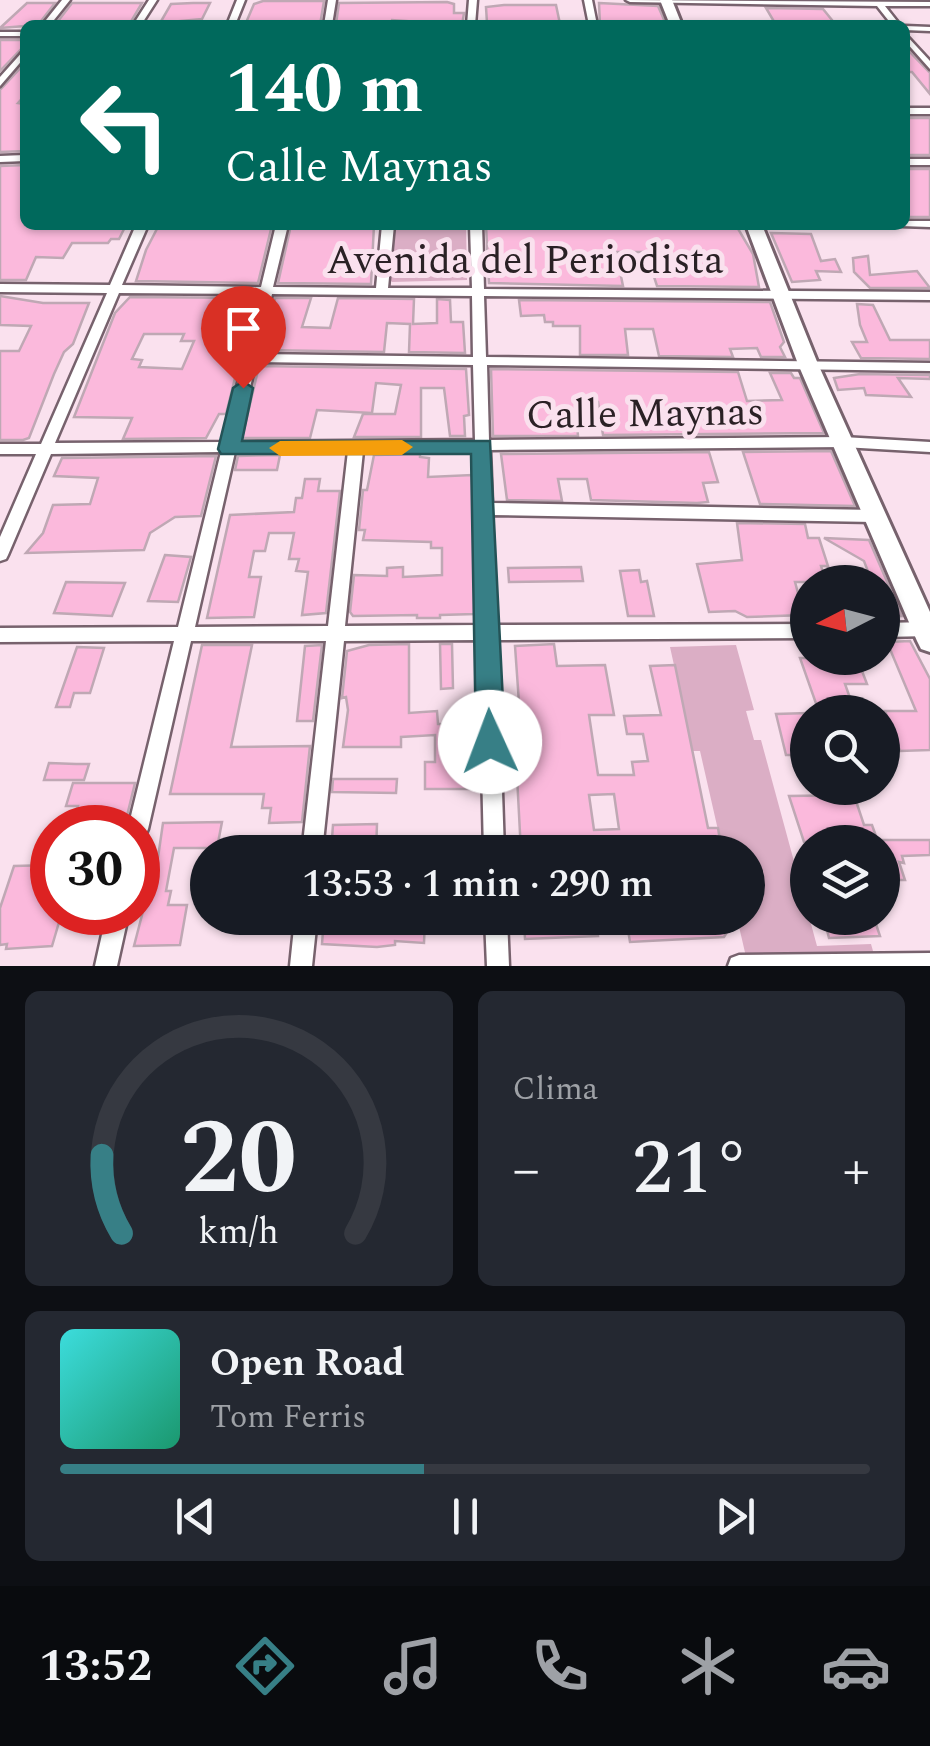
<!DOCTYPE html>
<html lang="es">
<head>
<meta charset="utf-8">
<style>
  :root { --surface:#171b24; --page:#242831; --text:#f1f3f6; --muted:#9ea1a6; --line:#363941; --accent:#377f86 }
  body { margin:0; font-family:Spectral,serif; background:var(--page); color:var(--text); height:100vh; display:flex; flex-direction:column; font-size:38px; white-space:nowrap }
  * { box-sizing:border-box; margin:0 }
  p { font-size:32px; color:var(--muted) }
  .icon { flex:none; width:55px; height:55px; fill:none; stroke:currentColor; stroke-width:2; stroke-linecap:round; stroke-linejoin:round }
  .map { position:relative; height:966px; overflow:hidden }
  .side { display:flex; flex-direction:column; gap:25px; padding:25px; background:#0d0f14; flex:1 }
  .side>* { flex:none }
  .top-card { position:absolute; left:20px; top:20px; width:890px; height:210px; border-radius:15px; box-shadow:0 2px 8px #0004; background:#00695c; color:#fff; overflow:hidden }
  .needle { width:65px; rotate:264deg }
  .tools { position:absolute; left:790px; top:565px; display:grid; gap:20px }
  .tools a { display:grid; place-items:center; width:110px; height:110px; border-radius:50%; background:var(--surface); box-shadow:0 2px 8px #0004; font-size:50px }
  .speed { position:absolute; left:30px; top:805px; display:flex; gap:20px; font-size:50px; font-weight:700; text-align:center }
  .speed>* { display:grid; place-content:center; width:130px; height:130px; border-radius:50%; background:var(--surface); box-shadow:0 2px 8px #0004; line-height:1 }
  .speed .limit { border:15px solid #d22; background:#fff; color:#111 }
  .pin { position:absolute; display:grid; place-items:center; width:85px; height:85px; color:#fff; margin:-102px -42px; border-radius:50% 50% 50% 0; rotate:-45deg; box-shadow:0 0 10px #0007 }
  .pin .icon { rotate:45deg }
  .me { position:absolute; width:110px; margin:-55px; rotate:358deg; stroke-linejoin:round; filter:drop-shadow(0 0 8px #0008) }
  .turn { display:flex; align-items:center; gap:35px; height:210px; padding:0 40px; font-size:45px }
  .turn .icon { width:130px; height:130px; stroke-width:2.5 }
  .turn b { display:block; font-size:70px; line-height:85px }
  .big { font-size:75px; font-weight:600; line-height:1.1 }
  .side .card { flex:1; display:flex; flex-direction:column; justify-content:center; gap:15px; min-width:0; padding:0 35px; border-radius:15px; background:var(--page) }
  .side .dial { align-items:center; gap:0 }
  .dial svg { height:260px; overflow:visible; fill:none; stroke:var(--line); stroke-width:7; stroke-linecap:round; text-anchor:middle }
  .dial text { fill:var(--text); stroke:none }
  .song { display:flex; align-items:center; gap:30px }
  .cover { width:120px; height:120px; border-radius:15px; background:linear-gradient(135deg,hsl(180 70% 55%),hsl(160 70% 35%)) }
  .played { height:10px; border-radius:5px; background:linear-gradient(90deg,var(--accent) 45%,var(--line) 45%) }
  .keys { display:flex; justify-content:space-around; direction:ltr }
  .heat { display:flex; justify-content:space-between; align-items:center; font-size:55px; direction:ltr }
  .side .tiles { flex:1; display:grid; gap:25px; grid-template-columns:1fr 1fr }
  .card:last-child { grid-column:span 2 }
  .trip { position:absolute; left:190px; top:835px; width:575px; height:100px; border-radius:50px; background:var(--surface); box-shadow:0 2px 8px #0004; font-weight:600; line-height:100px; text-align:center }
  .menu { display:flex; height:160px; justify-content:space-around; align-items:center; background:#090b0e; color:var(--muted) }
  .menu .icon { width:70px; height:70px }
  .menu .selected { color:var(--accent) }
  .menu b { font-size:45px; color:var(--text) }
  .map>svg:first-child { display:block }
</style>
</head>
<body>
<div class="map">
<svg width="930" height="966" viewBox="0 0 930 966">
  <rect width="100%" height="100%" fill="#fae1ee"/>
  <!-- green -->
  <path fill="#dbaec5" d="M392,225H466L467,280L392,282L387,276Z
    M736,645L754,710L746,711L754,740H761L817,946L871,944L875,958L747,961L737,918H748V852H723L700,751H693L670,647Z"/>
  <!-- building -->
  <path fill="#fbb9dc" stroke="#bfa8b4" stroke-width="2.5" fill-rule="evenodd" d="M263,1H324L320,25H245L254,4Z
    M447,2L454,4V13H464L462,25L392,20L390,25L336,24L339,3Z
    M27,3H55L38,25L0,28Z
    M72,3H142L129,25H55Z
    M193,3H210L202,19L160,23L171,4Z
    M599,3L658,6L665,22L600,25Z
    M504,5H556L560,24L487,23L486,7Z
    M766,8L823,9L836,25H776Z
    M0,40H25V45L0,71Z
    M905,47L930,73V94L912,72H905Z
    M25,63V95L18,103L25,104V151L0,152V90Z
    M905,118H930V155H905Z
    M25,165V225H126L119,239H111L108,243H72L63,258L36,257L26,280H0V166Z
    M905,169H930V217H905Z
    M159,225H272L258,283L136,281L146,250Z
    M291,225H374L371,284L278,283Z
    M486,225L737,227L753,254L759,287L657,286L646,252H616L623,286L489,283Z
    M771,233L811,234L821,261L835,259L841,272L816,271L820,280L792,282Z
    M868,256L870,275L917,271L930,288H870L854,272L853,258Z
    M0,296L43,303H89L73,344L64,352L54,374L29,438L23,440H0V351H19L31,326L0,325Z
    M130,297L255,298L226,414H219L206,438L123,439L132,418L74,417L115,313ZM144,334H184L181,341H194L182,369L139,367L142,360L132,359Z
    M275,298H311L302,327L330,328L338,298L414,299L413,324L437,323V299L450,300L451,322H463L465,353L409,352L410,324L387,323L384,352L263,350Z
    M519,300L770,302L784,342L780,347L785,357H761L757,348L730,349L733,357L659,356L653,329H625L628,355H580V326H553V322H545L544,315L521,316Z
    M857,304L873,305L890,340H930V359L861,358L852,342H867L860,325Z
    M259,366L466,369L469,415L464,416L465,436H450L444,388H421V437H354L363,414H395L401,385L376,383L372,413L317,410L310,438H242Z
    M491,369L738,372L747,401L782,400L770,373H791L794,378H800L824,433L603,435L598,402H575L578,436H493Z
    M860,374L930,375V379L898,378L911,397L866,395L864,388L838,390L834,378Z
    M831,451L855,506L760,504L743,452Z
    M709,452L718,482L703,483L708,502L697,503L591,500L587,479H558L562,501L507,500L501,454Z
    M420,454V457L429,458L428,477L472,475L475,614L440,615V618H417V615L353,616L350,612L354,575L387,576V568L403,567V577L442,575V548H431V542L363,540L365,530H359L363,490H367L374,455Z
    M280,455L277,470H235L238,456Z
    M216,456L201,516L175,517L150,533L144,550L26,553L43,533L53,505L90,504L98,478L54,476L62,458Z
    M305,479H320L318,491H340L326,613L302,615L308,572L296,571L299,559H289L294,533H269L265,551H254L249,577H261L254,617L207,618L230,515L294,512L296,498H302Z
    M737,523L805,524L808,538H819L828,566H821L826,582H795L804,615L747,617L735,611L709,612L697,564L742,560Z
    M824,538L869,540L902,616L882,617V582H872L864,561Z
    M165,555L191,557L178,602L148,601Z
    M581,567L583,581L509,582L508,568Z
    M639,570L641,582L647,581L654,616H628L620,571Z
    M66,582L125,583L112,616L54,613Z
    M910,641L930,679V750L900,751L885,711H916L887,642Z
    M409,644V713L437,711L438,724H477L479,789H425V762H435V735L401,737V747H343L348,710L346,697L342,698L347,651L369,645Z
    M440,644H452L453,688L441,689Z
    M554,644L557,666L605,665L614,715H589L598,775H634L632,762L648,761L643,734H627L624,716L661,715L650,666L675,665L708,828H718L720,840H708L711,852H669L666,841L606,842L608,852H521L517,776L520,717L515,646ZM614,794L619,829L594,830L589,795Z
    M202,645H252L231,747L310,746L302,822L269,823L271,808H262L264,794H170Z
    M322,645L313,721H297L305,646Z
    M77,647L104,648L90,693H74L70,707H56Z
    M800,658H857L867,684H845L855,712H819Z
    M808,713V755H786L776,714Z
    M49,763L76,764H89L84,780H44Z
    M333,779H397L396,793L332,792Z
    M73,783H135L124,828H72L78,806H66Z
    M854,795L864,825H872L877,839L804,842L789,796Z
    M222,822L217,848H174L166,891H171L168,905H187L180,945L134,946L148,892H153L163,823Z
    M377,824L376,852H331L333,825Z
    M882,840H930V855L902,856L904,863L899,862L905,880H888L882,864Z
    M52,865V912H62L52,946L6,949L7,944L0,945V908L14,866Z
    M324,918H425L424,943L395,941V945L377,947L322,944Z
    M596,918L598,936L525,939L524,920Z
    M626,918H727L729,929L724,937L630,942Z
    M824,918H874L880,936L829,938Z"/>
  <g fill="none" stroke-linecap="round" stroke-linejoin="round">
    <!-- minor casing -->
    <g stroke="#77626d" stroke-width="5">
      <path id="minor" d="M62,0H70L50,25H42Z
        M149,0H157L141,25H133Z
        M237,0H245L235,25H227Z
        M328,0H336L332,25H324Z
        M469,0H477L475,25H467Z
        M584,0H592L597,25H589Z
        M626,0L930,2V6H885L900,25H892L877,6L630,2Z
        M905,26L930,27V31L905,30Z
        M0,32H25V36H0Z
        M905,34L930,61V69L905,41Z
        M25,49V57L0,86V77Z
        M905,108H930V114H905Z
        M25,155V161L0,162V156Z
        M905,159H930V165H905Z
        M905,221H930V227L901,226L905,225Z
        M136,225H148L122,285L261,287L276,225H288L273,287L376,288L382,225H394L388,288H472L470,225H482L484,289L930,292V300L484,296L486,357L930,363V371L487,365L489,440L843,437L930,442V452L843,447L490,450L492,503L874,510L879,512L882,516L879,520L874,522L492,515L496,625L808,624V638L497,640L504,852H484L479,640L344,641L322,852H302L326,641H191L148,829L145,836L138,839V828H128L174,641L0,642V628L178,627L221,452L51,454L8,555L6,559L0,561V537L36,454H0V444H41L107,293L0,292V284L110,285ZM119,293L260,294L223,442L55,443ZM272,294L472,296L473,357L258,354ZM256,362L473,365L475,440L237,442ZM475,450L479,625L345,626L363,451ZM348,451L328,626L195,627L235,452Z
        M930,622V636L882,637V623Z
        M107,912H129L117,966H95Z
        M295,918H317L312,966H290Z
        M485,918H507L509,966H487Z
        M930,953V966H728L731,958L739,955Z"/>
    </g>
    <!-- secondary casing -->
    <g stroke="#77626d" stroke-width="6">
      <path id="secondary" d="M660,0H672L682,25H670Z
        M746,225H762L818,364L930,612V652L921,649L917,641L798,364Z"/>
    </g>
    <!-- minor -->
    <use href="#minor" fill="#fff" fill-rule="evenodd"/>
    <!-- secondary -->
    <use href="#secondary" fill="#fff" fill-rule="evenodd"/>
  </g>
  <!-- route -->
  <path fill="#377f86" stroke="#245357" stroke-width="2.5" d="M243,381L253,388L242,441H490L505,742L501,751L490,755L480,751L476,742L471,454H221L218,449L233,388Z"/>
  <!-- slow -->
  <path fill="#f59e0b" d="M402,440L413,447L402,455L280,456L269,448L280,441Z"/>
  <g text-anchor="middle" stroke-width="10" stroke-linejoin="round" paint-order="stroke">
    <!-- street labels -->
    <g font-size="40" fill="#2a2125" stroke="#fae1ee">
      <text x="525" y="273">Avenida del Periodista</text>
      <text transform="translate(645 412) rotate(-1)" y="14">Calle Maynas</text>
    </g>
  </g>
</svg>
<div class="tools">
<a><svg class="needle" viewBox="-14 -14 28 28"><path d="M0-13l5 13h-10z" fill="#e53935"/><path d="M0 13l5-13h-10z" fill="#9ea1a6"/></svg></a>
<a><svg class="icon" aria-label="search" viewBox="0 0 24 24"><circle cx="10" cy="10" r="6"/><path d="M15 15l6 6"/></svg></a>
<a><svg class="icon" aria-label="layers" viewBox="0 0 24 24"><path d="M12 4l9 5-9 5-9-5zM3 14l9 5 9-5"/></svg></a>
</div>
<div class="speed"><div class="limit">30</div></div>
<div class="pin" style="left:243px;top:388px;background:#d93025"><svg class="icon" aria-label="arrive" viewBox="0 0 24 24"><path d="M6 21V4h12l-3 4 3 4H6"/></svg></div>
<svg class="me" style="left:490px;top:742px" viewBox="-20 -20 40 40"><circle r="19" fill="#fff"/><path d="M0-13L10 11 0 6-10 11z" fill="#377f86"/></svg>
<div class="trip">13:53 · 1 min · 290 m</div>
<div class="top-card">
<div class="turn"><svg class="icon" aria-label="left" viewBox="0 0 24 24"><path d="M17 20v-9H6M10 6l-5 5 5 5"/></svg><div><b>140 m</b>Calle Maynas</div></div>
</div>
</div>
<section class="side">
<div class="tiles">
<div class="card dial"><svg viewBox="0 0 100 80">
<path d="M14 69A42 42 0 1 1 86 69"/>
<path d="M14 69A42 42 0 0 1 8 45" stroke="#377f86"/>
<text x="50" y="56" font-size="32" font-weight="700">20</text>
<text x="50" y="72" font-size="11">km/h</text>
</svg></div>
<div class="card"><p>Clima</p>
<div class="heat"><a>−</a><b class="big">21°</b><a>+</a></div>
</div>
<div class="card">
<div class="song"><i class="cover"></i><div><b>Open Road</b><p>Tom Ferris</p></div></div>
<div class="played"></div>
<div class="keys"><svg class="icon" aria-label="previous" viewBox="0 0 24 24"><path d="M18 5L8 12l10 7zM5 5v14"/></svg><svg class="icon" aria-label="pause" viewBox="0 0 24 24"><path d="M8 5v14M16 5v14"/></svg><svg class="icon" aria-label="next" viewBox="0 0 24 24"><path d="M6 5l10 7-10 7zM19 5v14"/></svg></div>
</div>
</div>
</section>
<nav class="menu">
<b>13:52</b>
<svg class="icon selected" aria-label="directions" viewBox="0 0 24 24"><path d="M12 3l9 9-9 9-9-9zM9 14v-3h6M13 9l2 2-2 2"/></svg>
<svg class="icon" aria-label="music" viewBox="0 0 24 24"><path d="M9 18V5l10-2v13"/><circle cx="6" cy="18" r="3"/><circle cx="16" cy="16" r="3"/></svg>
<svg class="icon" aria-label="phone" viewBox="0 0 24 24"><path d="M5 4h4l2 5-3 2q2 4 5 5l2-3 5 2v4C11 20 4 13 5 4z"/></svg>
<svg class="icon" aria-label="climate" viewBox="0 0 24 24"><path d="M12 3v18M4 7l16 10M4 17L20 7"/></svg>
<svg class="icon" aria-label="car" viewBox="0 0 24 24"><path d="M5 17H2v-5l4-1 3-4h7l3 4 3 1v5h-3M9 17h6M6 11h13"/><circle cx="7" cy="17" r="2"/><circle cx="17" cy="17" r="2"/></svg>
</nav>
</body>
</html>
